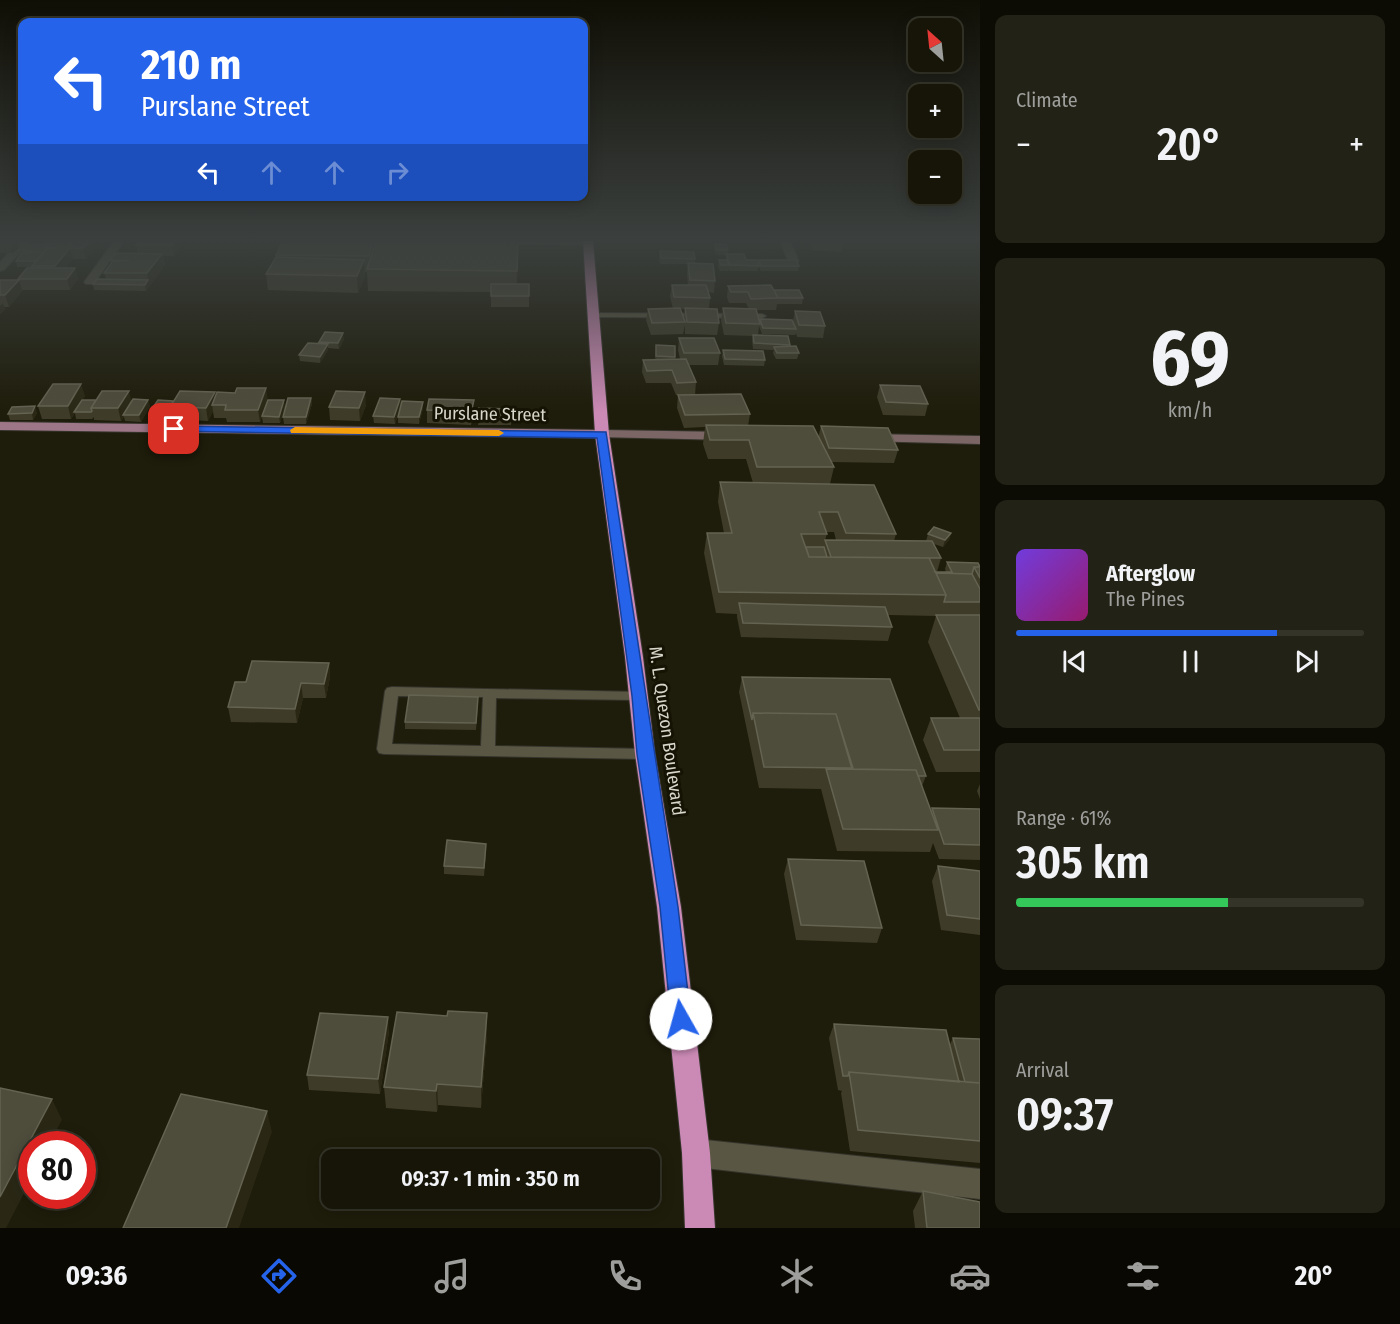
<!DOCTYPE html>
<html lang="en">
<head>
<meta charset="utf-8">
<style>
  :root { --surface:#161508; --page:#232216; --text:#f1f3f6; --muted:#9e9f9c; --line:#353429; --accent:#2563eb }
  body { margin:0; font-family:"Fira Sans Condensed",sans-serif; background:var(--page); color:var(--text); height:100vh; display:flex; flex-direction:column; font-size:22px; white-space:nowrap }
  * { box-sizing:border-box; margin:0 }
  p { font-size:20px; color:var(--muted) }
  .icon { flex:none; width:33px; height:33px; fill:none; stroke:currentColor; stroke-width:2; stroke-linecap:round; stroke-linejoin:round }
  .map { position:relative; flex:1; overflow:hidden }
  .side { display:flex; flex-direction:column; gap:15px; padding:15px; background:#0c0c04; width:420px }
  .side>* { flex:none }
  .guide { position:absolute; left:18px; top:18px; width:570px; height:183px; border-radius:12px; box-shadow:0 3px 15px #0003,0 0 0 2px var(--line); background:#2563eb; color:#fff; overflow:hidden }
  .needle { width:39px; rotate:333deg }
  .fabs { position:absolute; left:908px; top:18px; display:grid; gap:12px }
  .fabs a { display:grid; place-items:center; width:54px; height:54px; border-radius:12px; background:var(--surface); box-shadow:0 3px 15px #0003,0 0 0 2px var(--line); font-size:30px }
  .speed { position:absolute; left:18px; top:1131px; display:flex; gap:12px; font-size:30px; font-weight:700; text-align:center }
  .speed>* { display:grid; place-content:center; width:78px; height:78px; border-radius:50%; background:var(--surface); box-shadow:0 3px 15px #0003,0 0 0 2px var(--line); line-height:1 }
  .speed .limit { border:9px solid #d22; background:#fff; color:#111 }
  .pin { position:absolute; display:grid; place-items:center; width:51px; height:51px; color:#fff; margin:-26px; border-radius:12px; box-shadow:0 3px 9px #0006 }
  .me { position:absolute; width:66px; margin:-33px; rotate:353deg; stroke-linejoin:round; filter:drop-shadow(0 0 4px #0008) }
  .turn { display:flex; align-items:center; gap:21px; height:126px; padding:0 24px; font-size:27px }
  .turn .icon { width:78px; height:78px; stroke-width:2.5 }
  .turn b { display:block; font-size:42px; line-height:51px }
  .lanes { display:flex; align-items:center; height:57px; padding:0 24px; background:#0003; justify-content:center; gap:30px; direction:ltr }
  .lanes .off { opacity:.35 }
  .big { font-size:45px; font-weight:600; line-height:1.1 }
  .side .card { flex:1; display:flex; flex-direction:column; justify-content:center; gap:9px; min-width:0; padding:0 21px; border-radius:12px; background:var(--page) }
  .side .dial { align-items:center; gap:0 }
  .dial b { font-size:78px; line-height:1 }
  .song { display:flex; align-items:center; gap:18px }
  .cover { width:72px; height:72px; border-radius:9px; background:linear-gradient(135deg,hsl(260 70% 55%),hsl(320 70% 35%)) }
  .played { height:6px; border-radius:3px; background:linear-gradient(90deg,var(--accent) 75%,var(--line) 75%) }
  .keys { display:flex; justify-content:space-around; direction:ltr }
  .heat { display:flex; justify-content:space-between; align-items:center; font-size:33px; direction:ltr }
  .charge { height:9px; border-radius:4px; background:linear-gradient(90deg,#34c759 61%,var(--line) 0) }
  .trip { position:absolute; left:321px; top:1149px; width:339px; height:60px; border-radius:12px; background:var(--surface); box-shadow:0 3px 15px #0003,0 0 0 2px var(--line); font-weight:600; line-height:60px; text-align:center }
  .tabs { display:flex; height:96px; justify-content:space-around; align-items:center; background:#090803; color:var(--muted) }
  .tabs .icon { width:42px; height:42px }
  .tabs .selected { color:var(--accent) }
  .tabs b { font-size:27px; color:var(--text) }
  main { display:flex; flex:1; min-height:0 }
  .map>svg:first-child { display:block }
</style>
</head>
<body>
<main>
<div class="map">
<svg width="980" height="1228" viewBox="0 0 980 1228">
  <rect width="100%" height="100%" fill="#1e1c0a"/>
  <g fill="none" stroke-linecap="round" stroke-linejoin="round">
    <!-- lane casing -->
    <g stroke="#36352d" stroke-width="2">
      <path id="lane" d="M499,241H588L592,243L588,245L502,244H499Z
        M590,313L762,314L766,316L762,318L593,317H590Z
        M392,687L639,692L644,693L646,696L644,699L639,700L496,698L495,746L645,749L650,750L652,754L650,758L645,759L384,754L379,753L377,749L385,691L387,688ZM398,696L483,697L481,746L392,744Z"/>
    </g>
    <!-- street casing -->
    <g stroke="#36352d" stroke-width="2">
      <path id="street" d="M20,241H31L4,270L0,271V262Z
        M114,241H124L94,284H86L84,282Z
        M780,241H790L799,261L797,263H789Z
        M696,1139L980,1169V1199L696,1167L686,1163L682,1153L686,1143Z"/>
    </g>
    <!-- secondary casing -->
    <g stroke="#36352d" stroke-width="2">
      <path id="secondary" d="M602,430L729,432L736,436L729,440L597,437L595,434Z
        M868,434L980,436V444L863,441L861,438Z"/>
    </g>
    <!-- primary casing -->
    <g stroke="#36352d" stroke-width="2">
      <path id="primary" d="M0,422L602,430L609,434L602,438L0,430Z"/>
    </g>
    <!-- highway casing -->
    <g stroke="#36352d" stroke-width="2">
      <path id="highway" d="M583,241H593L609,434L643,657L655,754L681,907L710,1153L715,1228H685L682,1153L657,907L635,754L625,657L595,434Z"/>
    </g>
    <!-- lane -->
    <use href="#lane" fill="#595743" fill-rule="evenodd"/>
    <!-- street -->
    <use href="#street" fill="#595743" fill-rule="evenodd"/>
    <!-- secondary -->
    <use href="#secondary" fill="#7b6665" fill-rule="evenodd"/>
    <!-- primary -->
    <use href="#primary" fill="#9d7687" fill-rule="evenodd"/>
    <!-- highway -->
    <use href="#highway" fill="#cb8ab5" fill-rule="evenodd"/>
  </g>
  <!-- wall -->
  <path fill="#3e3c29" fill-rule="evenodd" d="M0,241H19L20,247L12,253H0Z
    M139,241H177L179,249L174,256H163L165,265L146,291L94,290L93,284L106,279L104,273L111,265L110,260L138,254L136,245Z
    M283,241H518L517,284L529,296V307H491V292L368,291L367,272H365V276L358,293L268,290L266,274L276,257V255Z
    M804,241H843V242L841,252L812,250V243H805Z
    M31,244L95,248L86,259H73L65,268H75L78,279L70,290H22V291L9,307H4L5,309L0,314V280H19L18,279L32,268V267H17L16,261L24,253L23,251Z
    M715,244L728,250V254L758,264L759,260L799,266L798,271H761L758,266V271H729V269L728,271H720L718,266L719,260H726V255H716L714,250Z
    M660,251L695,259V263L715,281L714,293L708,292L710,298L709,309L719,323L717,335L685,334V325L683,334L651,335L646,320L648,309H673L670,296L672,285H688L687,274L688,264H660L659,257ZM680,309H685L684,320Z
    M728,286L774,291L803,298L802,304H777L776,310H756L759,323L760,319L793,321L795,311L825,326L823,338L797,337L796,333L795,335L762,334L759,326L758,335L790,345V347L799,353L797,359H776L773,353L774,350L753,349L752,341L753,336L724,335L721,320L723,308L749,309L746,303H729L727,297Z
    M679,338L720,353L718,365H689L696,382L695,395H676L671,383H646L642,372L643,360H655L656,345L675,346V359H680L678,350Z
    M344,339L339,349L328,348V350L320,363L300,361L299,355L320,344L319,342Z
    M723,350L765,360L764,366L724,365L722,356Z
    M880,385L928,404L925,416L883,415L877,397Z
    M678,395L750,414L748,426L818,438L821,426L898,450L894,463L831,462L834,467L830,484L896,534L894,541H926L928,534L951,533L949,540L943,547L934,544L941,558L937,572H946L945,569L947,562L980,566V772H936L923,740L931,718H960L928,642L936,616L888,615L892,627L888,641L741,637L737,617V614L716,613L704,553L707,533H724L718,502L720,482L753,483L746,459H708L703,444L705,427L684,428L677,408ZM826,532H834L836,540H825L827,534Z
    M85,396L82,400L131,402L150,406L141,422L125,421L124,417L121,421L94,420V417L92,419H76L75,413L71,419H42L38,406Z
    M216,397L268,400L285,406L280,423H263L262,417L260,422H227L226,418H214L213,411L208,421L172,419V416L171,418L152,417L151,410L173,401Z
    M311,398L312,404L306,424H284L283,417Z
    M400,399L401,405L423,402V408L419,424L398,423V417L401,405L395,424L374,423L373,416Z
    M474,400V413L471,425L427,423V410Z
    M366,405L360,421L330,420L329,407Z
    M479,408L512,409L511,425H478Z
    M37,413L33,420H10L8,414Z
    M329,663L330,677L326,698H303L297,723L231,722L228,707L246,682Z
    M742,677L926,776L922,786L931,810L932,808L980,809V860L939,859L933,843L930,852L837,851L821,789L759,788L739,692Z
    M478,704L476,730L405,729V722Z
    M980,784V799L977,791Z
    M486,851L484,876L444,874V866Z
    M788,859L882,928L877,943L796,940L784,874Z
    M938,866L980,871V935L941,930L932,881Z
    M834,1024L950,1044L953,1038L980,1039V1163L850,1151L841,1093L842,1091L838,1090L829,1038Z
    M389,1031L380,1094L309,1090L307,1075Z
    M487,1035L481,1108L438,1105L437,1112L386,1108L384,1087Z
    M923,1191L980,1228H915L913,1211Z"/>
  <!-- shaded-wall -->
  <path fill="#2a2815" d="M11,241H19L20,247L12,253L9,242Z
    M90,241H94L95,248L86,259L83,248Z
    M175,241H177L179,249L174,256L172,245Z
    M373,241H374L375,254L370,269L369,256Z
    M518,241V261L516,293L517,271Z
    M70,248L73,259L57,277L55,266Z
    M162,254L165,265L146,291L145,285L148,280L147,273Z
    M364,260L365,276L358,293L357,276Z
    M75,268L78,279L70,290L67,279Z
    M19,280L22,291L9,307L5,295Z
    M3,303L5,309L0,314V306Z
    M343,333L344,339L339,349L338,343Z
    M328,344V350L320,363V357Z
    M81,384L85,396L71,419L68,406Z
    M266,388L268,401L260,422L258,410Z
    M129,391L132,404L123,415L124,417L121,421L118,408Z
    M215,392L217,405H212L213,411L208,421L206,408Z
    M365,392L366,405L360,421L359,408Z
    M311,398L312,404L306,424V417Z
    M400,399L401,405L395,424L394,417Z
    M148,400L150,406L141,422L139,415Z
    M284,400L285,406L280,423L279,417Z
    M474,400V413L471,425V412Z
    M423,402V408L419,424V417Z
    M35,406L37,413L33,420L32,413Z
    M951,533L949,540L943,547L945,540Z
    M329,663L330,677L326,698L324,684Z
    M301,683L303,698L297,723L295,709Z
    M487,1013V1035L481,1108V1087Z
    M388,1017L389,1031L380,1094L378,1079Z
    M437,1084L438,1105L437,1112L436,1091Z
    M52,1099L62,1120L49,1144H32V1178L6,1228H0V1197Z
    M267,1111L272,1132L239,1228H226Z"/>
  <!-- building -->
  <path fill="#4e4c3b" stroke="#646251" stroke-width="1.5" d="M0,241H11L9,242H0Z
    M52,241H90L83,248H70L55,266H32L47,249L57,248L45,247Z
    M139,241H175L172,245H136Z
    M283,241H373L369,256L276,255Z
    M376,241H518L517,271L367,269Z
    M31,244H48L45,247L46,250L36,261H16L22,253L42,252L23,251Z
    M715,244H726L728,250H717Z
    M660,251L694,252L695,259L661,258Z
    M116,253L162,254L147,273H104L113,261H129L110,260Z
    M726,254H744L746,260H757L759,266L730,265Z
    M276,257L364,260L357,276L266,274Z
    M719,260H727L729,265H721Z
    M759,260H796L799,266H761Z
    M688,263L713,264L715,281L690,280Z
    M27,268H75L67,279H18Z
    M97,279L148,280L145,285L93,284Z
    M0,280H19L5,295H0Z
    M491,284H529V296H491Z
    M672,285H706L710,298L674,297Z
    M771,285L778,298L751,299L748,292H731L728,286Z
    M774,290H799L803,298H778Z
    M680,308L685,322L652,323L648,309Z
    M685,308L717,309L719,323L687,322Z
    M723,308L756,309L760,324L726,323Z
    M795,311L820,312L825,326L799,325Z
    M760,319L792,320L796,329L763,328Z
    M325,332L343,333L338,343L319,342Z
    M753,335L788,336L790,345L754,343Z
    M679,338H714L720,353H684Z
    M308,343L328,344L320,357L299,355Z
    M656,345L675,346V357L656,356Z
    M796,346L799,353H777L774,347Z
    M723,350L763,351L765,360L725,359Z
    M686,359L696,382L677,383L672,370L647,371L643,360Z
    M53,384H81L68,406H38Z
    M880,385L920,386L928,404L886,402Z
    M237,388H266L258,410H225L226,405H212L217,392L235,393Z
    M102,391H129L118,408H91Z
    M180,391L215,392L206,408L170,407Z
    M336,391L365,392L359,408L329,407Z
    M741,394L750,414L685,415L678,395Z
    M288,398H311L306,417H283Z
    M380,398L400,399L394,417L373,416Z
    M133,399L148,400L139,415H123Z
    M429,399L474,400L471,412L427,410Z
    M82,400H96L91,408L92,411L91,412H74Z
    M158,400L173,401L170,407L171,410L170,411L151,410Z
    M268,400H284L279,417L262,416Z
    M402,401L423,402L419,417H398Z
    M35,406L32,413L8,414L12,407Z
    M479,408L512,409L511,418H478Z
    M706,425L813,426L834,467H757L749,440H710Z
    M821,426L888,428L898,450L829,448Z
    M720,482L874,485L896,534L846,533L838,512H819L827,534H801L809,557L929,558L946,595L719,592L707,533H732Z
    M934,527L951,533L945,540L928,534Z
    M825,540L932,541L941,558L831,557Z
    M806,547H824L827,557H809Z
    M947,562L978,563L980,567H974L972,574L936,573L935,572H952Z
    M974,567H980V578Z
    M936,573L972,574L980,589V602H944L946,595Z
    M739,603L885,607L892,627L743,623Z
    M936,615H980V710H979Z
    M252,661L329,663L324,684L301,683L295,709L228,707L235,682H246Z
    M742,677L890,679L926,776H918L916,770L852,769L836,714L753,713L752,720Z
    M409,695L478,697L476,723L405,722Z
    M753,713L836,714L853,768L764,767Z
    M931,718H980V750H944Z
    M826,769L916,770L938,830L843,829Z
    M932,808L980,809V845L944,844Z
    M447,840L486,844L484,868L444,866Z
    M788,859L864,861L882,928L801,925Z
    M938,866L980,871V919L947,915Z
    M448,1011L487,1013L481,1087L437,1084L436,1091L384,1087L397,1012L447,1016Z
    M320,1013L388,1017L378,1079L307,1075Z
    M834,1024L946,1030L959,1082L849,1072L848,1076H843Z
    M953,1038L980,1039V1083L965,1082Z
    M849,1072L980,1083V1141L858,1130Z
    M0,1088L52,1099L0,1197Z
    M181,1094L267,1111L226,1228H123Z
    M923,1191L980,1202V1228H927Z"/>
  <!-- sky -->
  <linearGradient id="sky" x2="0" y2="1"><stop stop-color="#100f06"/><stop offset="0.58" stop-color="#3b403e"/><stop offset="1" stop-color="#3b403e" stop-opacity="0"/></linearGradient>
  <rect width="980" height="413" fill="url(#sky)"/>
  <!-- route -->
  <path fill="#2563eb" stroke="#184099" stroke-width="1.5" d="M174,426L606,432L678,907L691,1019L688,1025L681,1028L674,1025L671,1019L660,907L637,754L632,696L597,438L170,431V427Z"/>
  <!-- slow -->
  <path fill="#f59e0b" d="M295,427L499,430L504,433L499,436L291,433L290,430Z"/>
  <g text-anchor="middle" stroke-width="6" stroke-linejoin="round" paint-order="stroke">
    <!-- street labels -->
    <g font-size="18" fill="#d8d7cb" stroke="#151303">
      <text transform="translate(490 414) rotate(1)" y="6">Purslane Street</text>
      <text transform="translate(667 731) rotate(82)" y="6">M. L. Quezon Boulevard</text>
    </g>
  </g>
</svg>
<div class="fabs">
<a><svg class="needle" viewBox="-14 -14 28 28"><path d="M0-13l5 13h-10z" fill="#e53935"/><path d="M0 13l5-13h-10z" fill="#9e9f9c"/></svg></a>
<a>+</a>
<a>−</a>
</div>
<div class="speed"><div class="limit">80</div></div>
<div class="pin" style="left:174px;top:429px;background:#d93025"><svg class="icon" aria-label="arrive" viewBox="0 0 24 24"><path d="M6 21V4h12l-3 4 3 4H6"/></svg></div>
<svg class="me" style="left:681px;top:1019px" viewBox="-20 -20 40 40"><circle r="19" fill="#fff"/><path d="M0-13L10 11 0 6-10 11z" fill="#2563eb"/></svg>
<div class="trip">09:37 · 1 min · 350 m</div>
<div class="guide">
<div class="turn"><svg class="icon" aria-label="left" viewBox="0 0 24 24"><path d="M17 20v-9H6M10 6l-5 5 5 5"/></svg><div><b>210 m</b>Purslane Street</div></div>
<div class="lanes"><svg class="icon" aria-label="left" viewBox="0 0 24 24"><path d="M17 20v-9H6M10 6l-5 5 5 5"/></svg><svg class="icon off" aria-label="ahead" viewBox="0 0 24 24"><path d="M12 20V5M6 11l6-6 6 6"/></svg><svg class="icon off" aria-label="ahead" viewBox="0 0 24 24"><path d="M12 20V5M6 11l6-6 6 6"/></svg><svg class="icon off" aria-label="right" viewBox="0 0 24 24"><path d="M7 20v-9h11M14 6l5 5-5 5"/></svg></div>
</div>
</div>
<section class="side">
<div class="card"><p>Climate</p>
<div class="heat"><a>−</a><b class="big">20°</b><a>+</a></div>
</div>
<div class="card dial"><b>69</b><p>km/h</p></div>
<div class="card">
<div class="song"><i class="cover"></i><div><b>Afterglow</b><p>The Pines</p></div></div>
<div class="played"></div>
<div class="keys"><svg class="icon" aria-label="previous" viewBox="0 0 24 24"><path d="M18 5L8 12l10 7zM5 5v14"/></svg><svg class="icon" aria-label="pause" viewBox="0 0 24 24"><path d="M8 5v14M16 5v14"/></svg><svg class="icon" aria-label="next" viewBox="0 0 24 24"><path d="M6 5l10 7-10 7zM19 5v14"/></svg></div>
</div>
<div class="card"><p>Range · 61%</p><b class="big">305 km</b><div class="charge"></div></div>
<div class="card"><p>Arrival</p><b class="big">09:37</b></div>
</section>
</main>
<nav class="tabs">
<b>09:36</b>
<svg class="icon selected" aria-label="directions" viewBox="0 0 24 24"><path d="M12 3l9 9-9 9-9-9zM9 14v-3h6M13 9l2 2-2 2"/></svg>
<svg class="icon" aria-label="music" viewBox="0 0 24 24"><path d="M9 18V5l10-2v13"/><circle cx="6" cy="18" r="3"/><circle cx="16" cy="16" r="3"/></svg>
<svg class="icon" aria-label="phone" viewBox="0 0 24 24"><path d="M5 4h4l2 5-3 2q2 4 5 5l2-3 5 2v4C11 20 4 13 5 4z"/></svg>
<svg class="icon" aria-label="climate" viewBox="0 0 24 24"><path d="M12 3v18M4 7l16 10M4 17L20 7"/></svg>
<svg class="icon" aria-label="car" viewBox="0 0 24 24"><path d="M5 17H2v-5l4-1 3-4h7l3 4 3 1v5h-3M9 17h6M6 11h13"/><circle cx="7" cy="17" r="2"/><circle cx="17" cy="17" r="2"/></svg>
<svg class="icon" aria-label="filters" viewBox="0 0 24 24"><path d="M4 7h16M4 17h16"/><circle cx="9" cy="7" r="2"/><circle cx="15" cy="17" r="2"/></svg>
<b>20°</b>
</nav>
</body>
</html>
